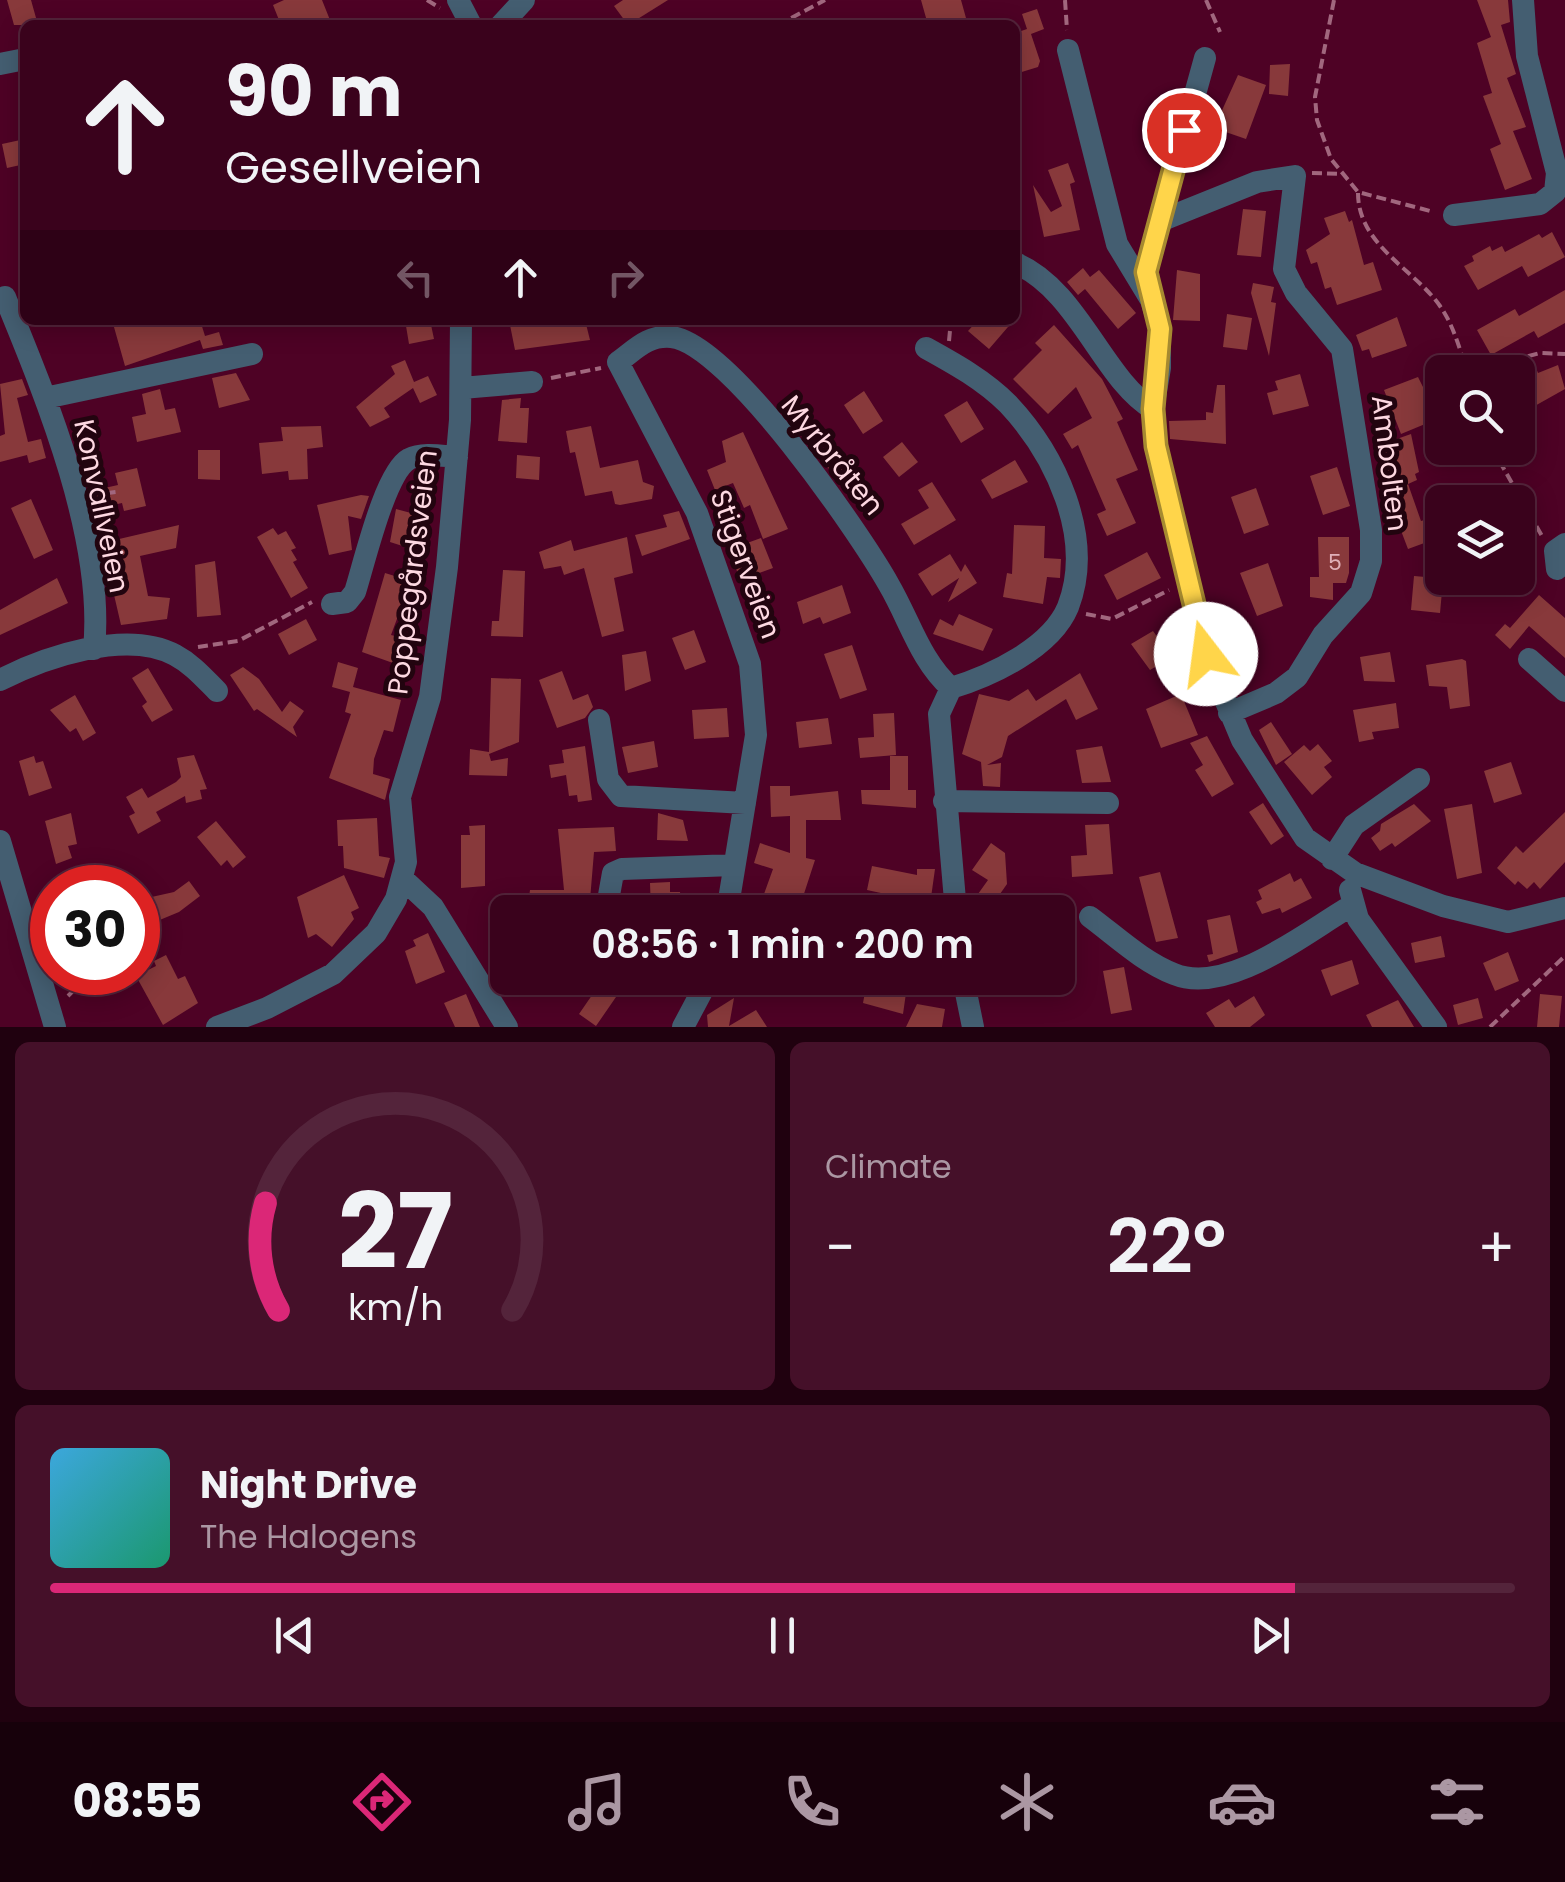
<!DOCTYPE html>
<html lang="en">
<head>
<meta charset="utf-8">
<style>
  :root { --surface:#3a021c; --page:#451029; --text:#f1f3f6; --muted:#ab97a3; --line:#54243b; --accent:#db2777 }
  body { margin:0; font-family:Poppins,sans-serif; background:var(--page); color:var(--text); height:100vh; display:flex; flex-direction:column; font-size:38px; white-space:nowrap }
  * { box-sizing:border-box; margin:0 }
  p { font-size:32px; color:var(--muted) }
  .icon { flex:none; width:55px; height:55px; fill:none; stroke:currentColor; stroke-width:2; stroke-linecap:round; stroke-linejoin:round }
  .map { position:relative; height:1027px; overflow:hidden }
  .drawer { display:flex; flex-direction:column; gap:15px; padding:15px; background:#20010f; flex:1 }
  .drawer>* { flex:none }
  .guide { position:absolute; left:20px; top:20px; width:1000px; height:305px; border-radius:15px; box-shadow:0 5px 25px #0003,0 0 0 2px var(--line); background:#3a021c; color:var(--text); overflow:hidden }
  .buttons { position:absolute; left:1425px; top:355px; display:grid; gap:20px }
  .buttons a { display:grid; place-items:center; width:110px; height:110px; border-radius:15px; background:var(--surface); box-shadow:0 5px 25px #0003,0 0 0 2px var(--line); font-size:50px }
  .speed { position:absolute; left:30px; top:865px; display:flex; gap:20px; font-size:50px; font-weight:700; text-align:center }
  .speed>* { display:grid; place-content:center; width:130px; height:130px; border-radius:50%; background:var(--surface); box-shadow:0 5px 25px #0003,0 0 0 2px var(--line); line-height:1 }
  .speed .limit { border:15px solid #d22; background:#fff; color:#111 }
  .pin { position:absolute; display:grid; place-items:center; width:85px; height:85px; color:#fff; margin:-42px; border:5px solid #fff; border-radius:50%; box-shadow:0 2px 10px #0007 }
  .me { position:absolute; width:110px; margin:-55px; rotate:345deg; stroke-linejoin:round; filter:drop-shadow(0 0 8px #0008) }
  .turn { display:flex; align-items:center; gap:35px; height:210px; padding:0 40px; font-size:45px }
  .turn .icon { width:130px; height:130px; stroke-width:2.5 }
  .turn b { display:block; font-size:70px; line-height:85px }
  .lanes { display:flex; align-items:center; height:95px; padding:0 40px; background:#0003; justify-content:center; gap:50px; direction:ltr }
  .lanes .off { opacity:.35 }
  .big { font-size:75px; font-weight:600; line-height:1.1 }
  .drawer .tile { flex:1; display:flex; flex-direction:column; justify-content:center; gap:15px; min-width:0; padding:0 35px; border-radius:15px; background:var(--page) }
  .drawer .dial { align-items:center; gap:0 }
  .dial svg { height:260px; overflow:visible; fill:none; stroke:var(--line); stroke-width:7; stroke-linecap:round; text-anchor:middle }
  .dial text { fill:var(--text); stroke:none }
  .song { display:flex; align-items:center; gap:30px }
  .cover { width:120px; height:120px; border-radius:15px; background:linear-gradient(135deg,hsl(200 70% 55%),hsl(160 70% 35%)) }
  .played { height:10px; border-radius:5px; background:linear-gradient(90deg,var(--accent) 85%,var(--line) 85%) }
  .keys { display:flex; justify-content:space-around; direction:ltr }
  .heat { display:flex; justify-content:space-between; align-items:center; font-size:55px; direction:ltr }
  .drawer .tiles { flex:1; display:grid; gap:15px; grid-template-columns:1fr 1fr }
  .tile:last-child { grid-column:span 2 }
  .trip { position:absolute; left:490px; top:895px; width:585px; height:100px; border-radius:15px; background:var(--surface); box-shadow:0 5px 25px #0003,0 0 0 2px var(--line); font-weight:600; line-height:100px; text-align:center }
  .tabs { display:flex; height:160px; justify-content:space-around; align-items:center; background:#17010b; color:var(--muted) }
  .tabs .icon { width:70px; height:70px }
  .tabs .on { color:var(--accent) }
  .tabs b { font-size:45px; color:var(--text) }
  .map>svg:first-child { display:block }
</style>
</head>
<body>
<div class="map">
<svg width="1565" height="1027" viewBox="0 0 1565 1027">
  <rect width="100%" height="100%" fill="#4e0225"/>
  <!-- building -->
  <path fill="#88393b" d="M7,0H31L38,25H14Z
    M284,0H322L330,20L281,25L273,5Z
    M623,0H668L628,25L614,6Z
    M921,0H961L966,18L928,25Z
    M1477,0H1508L1510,22L1501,25L1516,74L1507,78L1526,127L1513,131L1532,179L1505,190L1490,149L1501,144L1483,96L1492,93L1477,43L1491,37Z
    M1037,9L1044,29L1031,34L1040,61L1038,67L1015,74V33L1027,29L1022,14Z
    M1290,64L1288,96L1269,94L1270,65Z
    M1238,75L1266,85L1246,139L1214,128Z
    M25,139V164L7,168L2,144Z
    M1068,163L1075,182L1070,184L1080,230L1044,237L1033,185L1051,212L1062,206L1048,170Z
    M1243,209L1266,211L1261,257L1237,255Z
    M1345,211L1349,222L1352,220L1364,265L1373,262L1382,290L1337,305L1331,287L1325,289L1317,262L1311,264L1306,250L1330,234L1324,218Z
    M1552,232L1565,257L1528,277L1522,266L1478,290L1464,266L1474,261L1472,256L1490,246L1492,251L1502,246L1505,252L1539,234L1542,238Z
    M1083,268L1090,277L1099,270L1136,313L1118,329L1085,289L1078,295L1067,282Z
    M1177,270L1200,274V321L1173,320Z
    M1253,283L1274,287L1271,302L1276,303L1269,356L1251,293Z
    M1565,290V323L1538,338L1534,331L1491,355L1477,330L1515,309L1519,316Z
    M1227,314L1252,318L1247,350L1223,347Z
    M1397,317L1407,346L1372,358L1369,349L1362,351L1356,335Z
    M112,320H200L205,336L219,332L223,345L203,349L200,340L125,366Z
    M405,320H430L434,339L409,344Z
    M509,320H585L590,340L515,350Z
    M978,320H1014L989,349L968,331Z
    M1054,325L1102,379L1123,419L1117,422L1138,470L1116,479L1136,523L1107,536L1097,514L1106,510L1078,445L1072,449L1063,434L1092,418L1076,387L1048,414L1013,379L1042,350L1035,343Z
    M405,360L414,382L428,376L437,395L420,403L413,388L384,408L390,417L370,427L356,407L395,374L391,366Z
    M1558,365L1565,389L1524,412L1518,400V378L1536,368L1538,373Z
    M236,373L250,400L219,408L212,378Z
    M1300,374L1309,406L1273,415L1267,393L1278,390L1275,381Z
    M1418,377L1425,391L1432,389L1436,400L1442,397V417L1401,434L1384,390Z
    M22,379L28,395L17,398L28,442L41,439L46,458L29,463L27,455L0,462V436L5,434L0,384Z
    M1217,385H1225L1226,444L1170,439L1169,421L1206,420V412L1213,413Z
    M160,389L165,410L175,408L181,432L137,442L132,417L146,414L142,394Z
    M864,391L883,421L863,434L844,405Z
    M521,398L520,408H529L527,443L498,441L502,400Z
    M967,401L984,429L961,443L944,415Z
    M321,426L323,447L307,449L308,479L289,480L288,471L262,474L259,443L283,441L281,427Z
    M591,426L600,468L638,460L643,482L654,486L652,499L620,505L615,504L612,491L585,496L575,452L570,453L566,431Z
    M743,432L788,529L763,539L750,505L744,508L733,483L715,490L707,470L726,462L722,441Z
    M1411,434L1419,472L1415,474L1417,480L1408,484L1421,521L1431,518L1438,538L1408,549L1400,528L1386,531L1383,510L1395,505L1383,472L1388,470L1382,453L1394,449L1391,441Z
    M902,442L918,462L899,477L883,457Z
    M198,450H220V480L198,479Z
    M834,450L864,486L850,497L822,460Z
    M517,455L540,457L539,480L516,478Z
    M1015,460L1028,482L992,499L981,480Z
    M1337,467L1350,506L1323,515L1310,476Z
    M137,468L146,506L124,511L122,503L95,509L91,491L118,485L115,473Z
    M932,482L956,520L914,545L901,524L929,508L918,490Z
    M1256,488L1269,525L1244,534L1231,497Z
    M361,495L369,496L361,519L348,516L352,550L329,555L317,505Z
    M31,499L53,550L34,559L11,508Z
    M396,509L426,517L415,550L390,542Z
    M679,511L690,539L642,556L635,535L667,527L663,515Z
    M179,525L176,548L140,556L148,596L170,598L167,619L121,625L102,543Z
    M1014,525L1045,526L1044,558L1061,559L1060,578L1047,577L1043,604L1003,597L1007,573L1012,574Z
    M273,528L278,535L286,531L296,548L291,550L297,560L293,562L308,588L291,598L257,537Z
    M627,537L633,573L614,578L624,631L602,637L584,568L564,575L561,566L544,569L539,552L571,540L574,551Z
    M1318,537H1349V573L1346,583H1333V600L1310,597V577H1319Z
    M761,538L773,568L740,580L731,554L738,552L736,547Z
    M1147,552L1161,578L1117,600L1104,575Z
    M950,554L961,572L965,564L977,583L948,602L959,578L932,596L918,574Z
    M215,561L221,615L197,617L195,565Z
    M1268,563L1283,606L1257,616L1240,573Z
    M503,570L525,571L523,637L491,636L492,621H499Z
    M385,573L411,581L391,635L399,637L400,645L393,663L362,652Z
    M1414,576L1437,578L1442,591L1440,613L1411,610Z
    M57,578L68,603L0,635V610Z
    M842,585L851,613L823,624L820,617L803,624L797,602Z
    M1539,595L1565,618V658L1529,626L1510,649L1495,635L1505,624L1510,628Z
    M959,614L993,629L983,651L933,634L940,619L953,626Z
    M306,619L317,640L289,655L278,634Z
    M694,630L706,662L685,670L672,638Z
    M1153,631L1171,656L1185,648L1193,662L1168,678L1162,663L1150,670L1131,644Z
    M852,645L867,690L840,699L824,654Z
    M646,651L651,681L625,691L622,655Z
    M1390,652L1395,682L1364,681L1360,657Z
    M1462,659L1466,661L1470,706L1450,709L1447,687L1429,686L1426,665Z
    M338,662L358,668L353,687L401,700L393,732L384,730L374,759L373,774L390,779L385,800L329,778L351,714L345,712L350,692L332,687Z
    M243,667L259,679L282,712L290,701L304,711L293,727L297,737L257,709L254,711L230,675Z
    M148,668L173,710L152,722L142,706L147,702L132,678Z
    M562,671L573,700L588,694L593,707L585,718L557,728L539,680Z
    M1080,673L1098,709L1076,720L1066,699L1008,736L1002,757L987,765L1001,763L1000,787L983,786L981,762L962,754L979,694L1009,701L1028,689L1036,701Z
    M491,678L521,679L519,742L489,754L491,761L508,758L507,776L469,775L470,749L489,752Z
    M1181,694L1198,735L1161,748L1146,709Z
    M75,695L96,733L83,741L76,728L70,732L50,710Z
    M1396,703L1399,728L1372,732L1374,739L1359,742L1353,710Z
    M727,708L729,737L694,739L692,710Z
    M894,713L896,755L860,758L858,738L874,737L873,714Z
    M828,718L832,744L799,748L796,722Z
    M1271,722L1292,754L1276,765L1259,730Z
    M1207,736L1234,784L1212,797L1195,770L1203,765L1190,743Z
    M654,741L658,767L628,773L622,747Z
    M1318,744L1332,761L1324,767L1332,777L1312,795L1284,762L1304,745L1310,751Z
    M585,746L592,800L578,802L577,795L569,796L566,775L551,778L549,765L564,763L562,750Z
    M1102,746L1111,782L1082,783L1076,750Z
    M194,755L207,789L200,790L202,799L186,803L185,796L156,812L161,821L138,834L129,816L135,813L126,797L142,788L148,798L176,782L181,777L177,758Z
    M34,756L36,763L43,761L52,788L29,796L19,761Z
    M890,756H908V790H916V808L862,804L861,790H890Z
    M1511,762L1522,794L1494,803L1484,771Z
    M770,786H790V796L838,791L841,820H806V858L815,860L800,906L791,909L768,902L764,894L773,869L754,863L760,843L790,853V816L771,817Z
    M1263,803L1284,836L1271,845L1249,812Z
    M1414,804L1431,821L1395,847L1392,843L1380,851L1371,838L1380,831L1381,824Z
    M1472,804L1482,873L1457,879L1444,809Z
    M1565,812V862L1540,889L1534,882L1527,889L1518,881L1515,885L1497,868L1516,846L1523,853Z
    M71,813L77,844L68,846L72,858L56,864L45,821Z
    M658,813L683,820L688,841L657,840Z
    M377,818L379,856L390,858L384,878L344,868L343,846H338L337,820Z
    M216,821L246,857L233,868L227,860L221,866L197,837Z
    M1109,824L1113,874L1072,877L1071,856L1087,855L1085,825Z
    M485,825V886L461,888V835H470L469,826Z
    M614,827L616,851L594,852L589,912H527L530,890H564L558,829Z
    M991,843L1005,853L1007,884L993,904L978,894L988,880L972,870Z
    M872,866L917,875V869H935L929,912H911L913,900L867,890Z
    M1160,872L1178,938L1156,942L1139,877Z
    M1290,873L1294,882L1301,878L1312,898L1282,913L1280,908L1262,914L1256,902L1262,899L1258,890Z
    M344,875L359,908L351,912L354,919L332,947L316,934L308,938L297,897Z
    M189,881L200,896L179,912L138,929V900L174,892Z
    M670,882V892H680L681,898L694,897L696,912H651L650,883Z
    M1230,915L1238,952L1209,962L1207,955L1213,954L1207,920Z
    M428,933L445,972L416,984L405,951L416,946L413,940Z
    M1441,936L1445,957L1415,963L1411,943Z
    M1508,952L1519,981L1495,991L1483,963Z
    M166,955L178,979L185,976L198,1003L163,1025L136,976L156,966L154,961Z
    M1352,960L1359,984L1331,996L1321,970Z
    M1124,967L1132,1010L1111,1014L1103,971Z
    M867,981L907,986L903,1014L863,1003Z
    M599,985L616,997L596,1026L579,1014Z
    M466,994L480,1027H455L444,1003Z
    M1540,994L1562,996L1559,1027H1537Z
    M1254,996L1265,1015L1250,1027H1215L1206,1013L1229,999L1235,1008Z
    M734,998L729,1026L756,1010L767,1027H708L707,1015Z
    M1478,998L1483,1018L1458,1025L1453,1005Z
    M1398,1000L1414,1027H1372L1366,1015Z
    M917,1004L945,1009L942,1027H906Z"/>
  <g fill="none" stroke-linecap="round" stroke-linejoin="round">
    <!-- path -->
    <path stroke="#a1677e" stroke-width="4" stroke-dasharray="10 5" stroke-linecap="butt" d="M427,0L440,8
      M1065,0L1067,30
      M1206,0L1220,32
      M1334,0L1315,97L1317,120L1331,159L1358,192L1434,212
      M778,25L825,0
      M1312,173L1342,174
      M1358,193C1358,245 1414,269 1440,306C1454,326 1460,350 1467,372
      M949,341L951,320
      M1470,372L1540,353L1565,354
      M551,378L601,368
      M1492,448L1542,536
      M95,485H103L108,493L116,492
      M1086,614L1112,619L1169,590
      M198,647L238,641L312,602
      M68,996L82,982
      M1490,1027L1565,956"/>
    <!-- minor -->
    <path stroke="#445e71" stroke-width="22" d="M458,0L471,25
      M501,25L524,0
      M1068,50L1117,244L1151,300L1160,329V368L1153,409L1155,446L1206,654L1242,740L1305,838L1355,873L1443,906L1508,922L1565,908
      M0,64L25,59
      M1454,215L1540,204L1555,192L1557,173L1527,56L1523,0
      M1160,221L1205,58
      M1015,263C1078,289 1104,381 1153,409
      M1149,291L1147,272L1160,221L1257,182L1295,176L1284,269L1296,293L1342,349L1371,530V561L1361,593L1323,635L1297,677L1276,693L1229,713
      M5,297C46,397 105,539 94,649
      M926,348C955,364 984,380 1008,404C1055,454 1095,537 1068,607C1051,648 991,676 951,688L939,714L956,912
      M462,388L532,382
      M45,398L252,354
      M1557,569L1555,551L1565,544
      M332,604L347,602L355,592C364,564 385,472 409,459C423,452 442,456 457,457
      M1529,659L1565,691
      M0,680C45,657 126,629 175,655C192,664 204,678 217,691
      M599,720L608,779L621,796L745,803
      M944,801L1108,803
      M0,841L55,1027
      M1332,859L1354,825L1419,779
      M403,879L433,907L507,1027
      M1350,890L1358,919L1436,1027
      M606,912L613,873L622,869L734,865
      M727,912L756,735L750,664L697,513L618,362C635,350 647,335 671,337C728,342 860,533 889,585C910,621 920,660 951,688
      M1090,917C1117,937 1143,962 1174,974C1228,996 1306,932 1351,906
      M963,978L973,1027
      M217,1027L267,1008L333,974L376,933L396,899L406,862L400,797L430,697L447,567L460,420L461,320
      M683,1027L709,978"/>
  </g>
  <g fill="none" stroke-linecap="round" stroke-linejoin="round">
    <!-- route casing -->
    <g stroke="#a68a30" stroke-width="25">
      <path id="route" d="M1184,130L1146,272L1160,329L1153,409L1156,446L1206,654"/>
    </g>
    <!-- route -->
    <use href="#route" stroke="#ffd54a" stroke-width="18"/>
  </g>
  <g text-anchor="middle" stroke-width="10" stroke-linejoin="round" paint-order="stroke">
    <!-- number labels -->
    <g font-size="22" fill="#e0b0b8">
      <text x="1335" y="570">5</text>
    </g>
    <!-- street labels -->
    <g font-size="28" fill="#fdd8e1" stroke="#22040f">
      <text transform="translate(833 455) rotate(51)" y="10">Myrbråten</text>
      <text transform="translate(1390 463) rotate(83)" y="10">Ambolten</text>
      <text transform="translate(102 506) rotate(78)" y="10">Konvallveien</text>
      <text transform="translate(746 564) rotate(70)" y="10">Stigerveien</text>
      <text transform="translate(412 572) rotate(-83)" y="10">Poppegårdsveien</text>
    </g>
  </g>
</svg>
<div class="buttons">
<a><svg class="icon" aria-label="search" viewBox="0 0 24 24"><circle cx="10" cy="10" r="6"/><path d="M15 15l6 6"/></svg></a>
<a><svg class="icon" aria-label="layers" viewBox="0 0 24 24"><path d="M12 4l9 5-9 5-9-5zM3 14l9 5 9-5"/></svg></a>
</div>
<div class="speed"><div class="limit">30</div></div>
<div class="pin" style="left:1184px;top:130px;background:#d93025"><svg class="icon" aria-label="arrive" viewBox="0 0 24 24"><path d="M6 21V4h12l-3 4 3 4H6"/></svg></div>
<svg class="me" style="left:1206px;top:654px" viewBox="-20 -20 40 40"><circle r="19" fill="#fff"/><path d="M0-13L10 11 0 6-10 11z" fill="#ffd54a"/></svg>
<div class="trip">08:56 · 1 min · 200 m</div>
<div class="guide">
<div class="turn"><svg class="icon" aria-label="ahead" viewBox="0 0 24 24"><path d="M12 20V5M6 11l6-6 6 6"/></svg><div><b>90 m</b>Gesellveien</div></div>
<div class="lanes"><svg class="icon off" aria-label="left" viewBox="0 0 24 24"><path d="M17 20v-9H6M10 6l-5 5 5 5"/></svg><svg class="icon" aria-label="ahead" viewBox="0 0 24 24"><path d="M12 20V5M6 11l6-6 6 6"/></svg><svg class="icon off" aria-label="right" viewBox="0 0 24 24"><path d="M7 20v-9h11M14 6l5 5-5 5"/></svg></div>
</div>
</div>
<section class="drawer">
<div class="tiles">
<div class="tile dial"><svg viewBox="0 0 100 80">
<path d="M14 69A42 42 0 1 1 86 69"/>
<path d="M14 69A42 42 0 0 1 10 36" stroke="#db2777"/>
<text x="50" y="56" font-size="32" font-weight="700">27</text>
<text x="50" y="72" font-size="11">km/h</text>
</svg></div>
<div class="tile"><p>Climate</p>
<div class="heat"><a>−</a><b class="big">22°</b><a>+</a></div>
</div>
<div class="tile">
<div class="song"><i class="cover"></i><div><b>Night Drive</b><p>The Halogens</p></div></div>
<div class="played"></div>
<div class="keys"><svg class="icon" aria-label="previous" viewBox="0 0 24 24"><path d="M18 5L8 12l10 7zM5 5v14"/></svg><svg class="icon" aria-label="pause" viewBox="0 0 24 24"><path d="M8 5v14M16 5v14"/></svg><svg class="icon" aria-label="next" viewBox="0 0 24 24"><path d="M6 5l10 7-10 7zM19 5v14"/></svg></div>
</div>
</div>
</section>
<nav class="tabs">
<b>08:55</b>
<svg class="icon on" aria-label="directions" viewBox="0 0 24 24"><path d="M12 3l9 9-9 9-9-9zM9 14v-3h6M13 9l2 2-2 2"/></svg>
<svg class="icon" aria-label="music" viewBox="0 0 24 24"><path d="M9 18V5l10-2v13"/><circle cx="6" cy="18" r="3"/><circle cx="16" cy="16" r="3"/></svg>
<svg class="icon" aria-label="phone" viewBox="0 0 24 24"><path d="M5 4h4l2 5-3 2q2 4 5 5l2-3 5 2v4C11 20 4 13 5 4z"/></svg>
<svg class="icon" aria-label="climate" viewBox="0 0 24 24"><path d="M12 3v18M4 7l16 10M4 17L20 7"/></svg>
<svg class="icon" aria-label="car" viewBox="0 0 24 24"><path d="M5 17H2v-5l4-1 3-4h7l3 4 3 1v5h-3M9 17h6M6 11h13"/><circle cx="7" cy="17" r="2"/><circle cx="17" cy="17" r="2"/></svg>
<svg class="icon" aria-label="filters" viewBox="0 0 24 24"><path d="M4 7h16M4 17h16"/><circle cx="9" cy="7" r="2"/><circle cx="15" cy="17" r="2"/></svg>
</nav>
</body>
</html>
